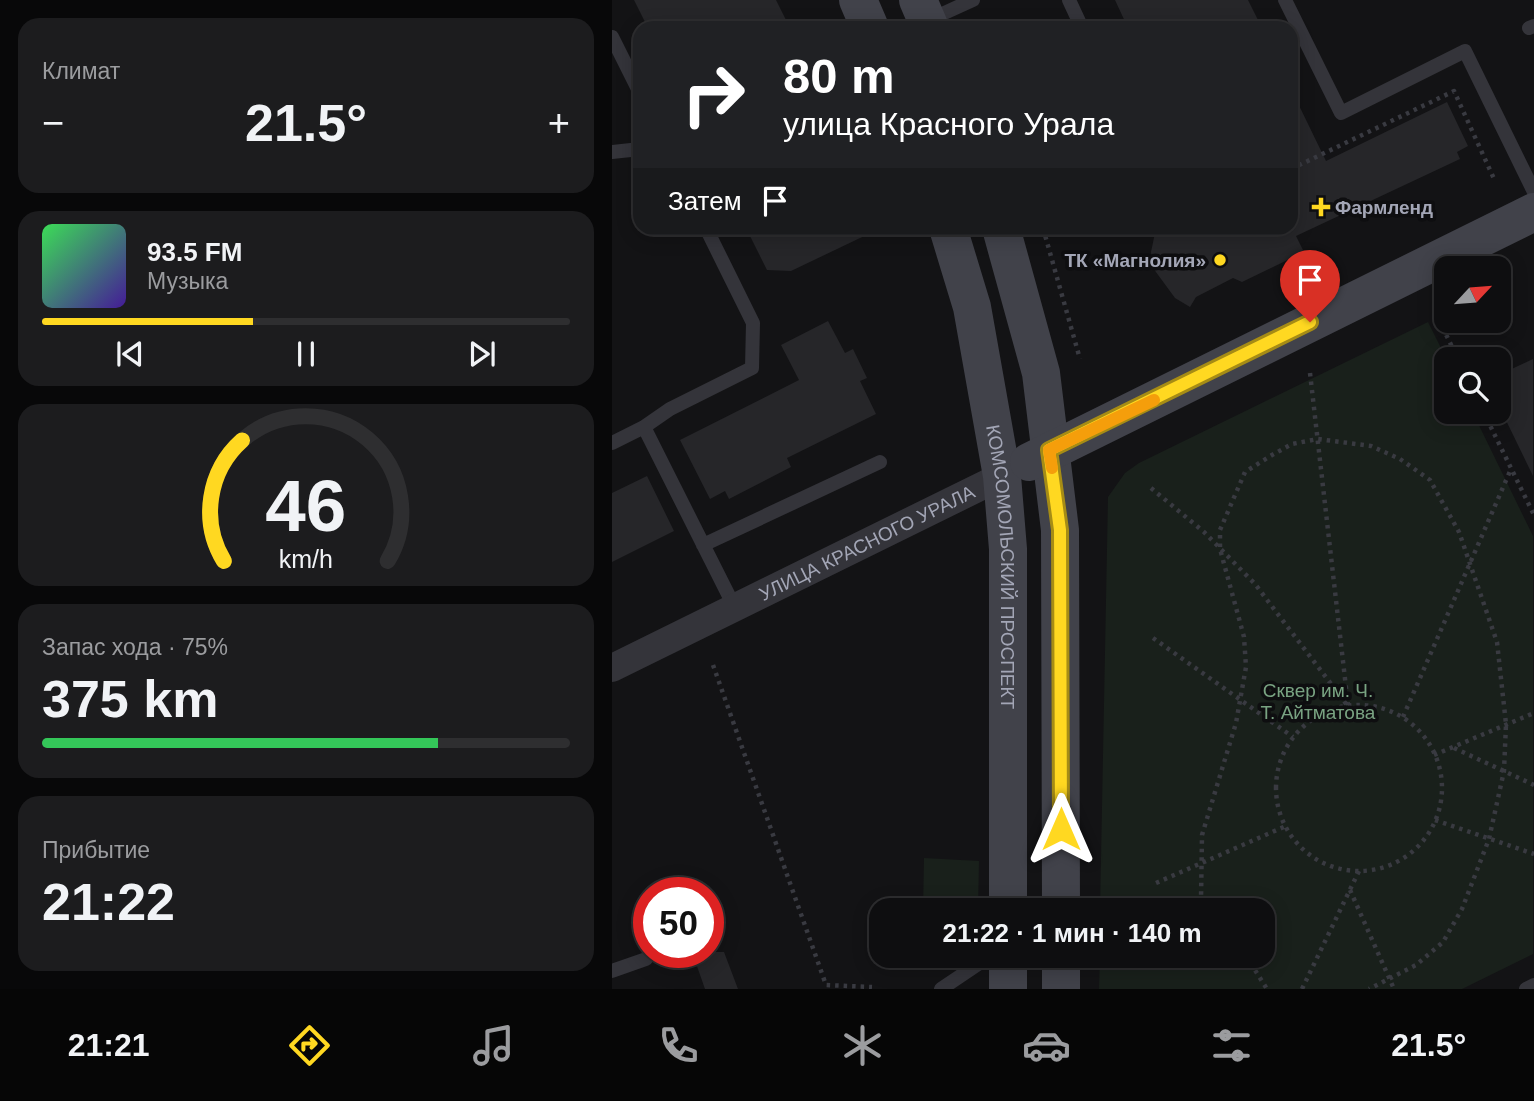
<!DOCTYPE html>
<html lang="ru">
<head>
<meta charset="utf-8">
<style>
  :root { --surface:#0e0e10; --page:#1c1c1e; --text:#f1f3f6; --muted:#9b9c9f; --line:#2e2e30; --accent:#ffd821 }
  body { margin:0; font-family:Helvetica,sans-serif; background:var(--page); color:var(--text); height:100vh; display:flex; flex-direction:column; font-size:26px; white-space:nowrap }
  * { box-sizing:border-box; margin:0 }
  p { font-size:23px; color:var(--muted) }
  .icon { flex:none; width:38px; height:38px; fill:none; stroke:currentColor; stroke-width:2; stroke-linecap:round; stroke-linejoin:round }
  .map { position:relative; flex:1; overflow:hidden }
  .sheet { display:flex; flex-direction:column; gap:18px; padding:18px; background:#080809; width:612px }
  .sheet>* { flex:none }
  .hud { position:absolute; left:21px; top:21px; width:665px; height:214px; border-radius:21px; box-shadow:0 4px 18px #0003,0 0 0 2px var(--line); background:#202124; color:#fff; overflow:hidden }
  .needle { width:46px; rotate:64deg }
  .fabs { position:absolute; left:822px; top:256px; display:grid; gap:14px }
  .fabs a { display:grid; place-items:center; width:77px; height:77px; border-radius:14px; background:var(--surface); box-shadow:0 4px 18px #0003,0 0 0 2px var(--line); font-size:35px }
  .speed { position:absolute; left:21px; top:877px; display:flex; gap:14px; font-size:35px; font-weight:700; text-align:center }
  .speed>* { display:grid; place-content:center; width:91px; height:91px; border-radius:50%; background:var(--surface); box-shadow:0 4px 18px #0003,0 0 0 2px var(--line); line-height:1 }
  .speed .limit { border:10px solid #d22; background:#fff; color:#111 }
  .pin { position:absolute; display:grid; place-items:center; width:60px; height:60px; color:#fff; margin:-72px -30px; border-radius:50% 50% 50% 0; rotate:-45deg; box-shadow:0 0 7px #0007 }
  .pin .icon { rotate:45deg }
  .me { position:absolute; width:77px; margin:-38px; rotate:0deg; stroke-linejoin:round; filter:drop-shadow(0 0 5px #0008) }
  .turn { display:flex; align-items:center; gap:24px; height:147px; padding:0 35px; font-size:32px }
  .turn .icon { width:91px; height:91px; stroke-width:2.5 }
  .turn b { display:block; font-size:49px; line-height:60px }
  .then { display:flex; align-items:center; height:66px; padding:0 35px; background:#0003; gap:14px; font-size:26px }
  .big { font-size:52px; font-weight:700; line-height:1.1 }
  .sheet .tile { flex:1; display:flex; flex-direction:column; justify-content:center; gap:10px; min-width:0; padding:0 24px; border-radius:21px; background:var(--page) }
  .sheet .dial { align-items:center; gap:0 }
  .dial svg { height:182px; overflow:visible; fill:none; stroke:var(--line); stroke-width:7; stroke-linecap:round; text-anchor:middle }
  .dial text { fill:var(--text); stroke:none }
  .song { display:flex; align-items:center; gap:21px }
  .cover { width:84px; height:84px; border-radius:10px; background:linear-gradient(135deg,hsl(130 70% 55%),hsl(260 70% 35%)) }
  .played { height:7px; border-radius:4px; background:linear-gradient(90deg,var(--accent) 40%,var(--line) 40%) }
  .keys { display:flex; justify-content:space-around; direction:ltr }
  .heat { display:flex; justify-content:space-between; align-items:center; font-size:38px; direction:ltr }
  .charge { height:10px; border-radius:5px; background:linear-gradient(90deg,#34c759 75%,var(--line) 0) }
  .trip { position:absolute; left:257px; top:898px; width:406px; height:70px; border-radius:21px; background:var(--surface); box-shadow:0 4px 18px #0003,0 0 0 2px var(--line); font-weight:700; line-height:70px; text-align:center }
  .tabs { display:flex; height:112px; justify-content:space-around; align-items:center; background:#060606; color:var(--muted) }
  .tabs .icon { width:49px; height:49px }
  .tabs .current { color:var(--accent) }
  .tabs b { font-size:32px; color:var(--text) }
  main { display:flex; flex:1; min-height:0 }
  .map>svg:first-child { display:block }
</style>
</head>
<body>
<main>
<section class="sheet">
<div class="tile"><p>Климат</p>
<div class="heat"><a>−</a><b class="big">21.5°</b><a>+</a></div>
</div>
<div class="tile">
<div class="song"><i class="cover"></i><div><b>93.5 FM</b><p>Музыка</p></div></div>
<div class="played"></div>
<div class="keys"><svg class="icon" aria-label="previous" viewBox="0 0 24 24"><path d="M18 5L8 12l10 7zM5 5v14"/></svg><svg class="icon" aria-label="pause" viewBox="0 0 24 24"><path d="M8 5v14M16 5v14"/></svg><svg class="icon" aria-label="next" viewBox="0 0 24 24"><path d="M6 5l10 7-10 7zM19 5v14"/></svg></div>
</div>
<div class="tile dial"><svg viewBox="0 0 100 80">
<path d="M14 69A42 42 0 1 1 86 69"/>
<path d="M14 69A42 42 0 0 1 22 16" stroke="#ffd821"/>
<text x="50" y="56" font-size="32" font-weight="700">46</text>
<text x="50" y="72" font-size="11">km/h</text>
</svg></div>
<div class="tile"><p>Запас хода · 75%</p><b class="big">375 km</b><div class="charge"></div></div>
<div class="tile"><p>Прибытие</p><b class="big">21:22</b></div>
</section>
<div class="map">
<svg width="922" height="989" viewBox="0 0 922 989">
  <rect width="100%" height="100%" fill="#131315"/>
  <!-- green -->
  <path fill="#19201b" d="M816,322L835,360V411H860L921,536V954L850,989H487L488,956H651V910H488L496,497L513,473L527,463Z
    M312,858L367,861L366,910H311Z"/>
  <!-- building -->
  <path fill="#262629" d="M22,0H164L178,28H36Z
    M503,0H636L650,28H516Z
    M679,89L714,161L835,102L856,146L845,152L848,159L684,236L692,252L630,282L621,278L584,297L578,307L563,298L541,268L539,252L544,228H679Z
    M134,228H269L179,271L155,270Z
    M216,321L233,353L241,349L255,378L248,381L264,414L175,458L179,467L117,499L113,491L98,499L68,440L187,380L169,345Z
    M921,359V476L887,406V375Z
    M35,476L62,531L0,562V493Z
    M80,952H112L126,989H93Z"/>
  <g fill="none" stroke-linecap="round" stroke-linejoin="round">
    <!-- path -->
    <path stroke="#393a41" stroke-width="4.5" stroke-dasharray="3.5 5" stroke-linecap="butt" d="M679,169L842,91L883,181
      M431,228L468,359
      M823,312L846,359
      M698,373L736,705
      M871,411L922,515
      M539,488L592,532L643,584L735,705
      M541,638L681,737
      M101,665L214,985L260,987
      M664 788a83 83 0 1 1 166 0a83 83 0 1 1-166 0Z
      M791,717L899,469
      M842,748L922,785
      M822,755L922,713
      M823,820L922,854
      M544,883L674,826
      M738,890L782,989
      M595,910L589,900L590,835L624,723L634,667L632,637L608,549V530L633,472L660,455L680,444L706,439L759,446L788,459L818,480L847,532L885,642L894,724L892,771L877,839L850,909L831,942L804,965L757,989
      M634,956L655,989
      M690,989L747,871"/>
    <!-- lane -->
    <path stroke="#34343a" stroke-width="14" d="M457,0L470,28
      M673,0L729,113L853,51L922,192
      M317,20L361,0
      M917,28L922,26
      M0,37L28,93
      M0,152L28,149
      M32,427L123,608
      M0,443L32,427L58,409L140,368L141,323L94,228
      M91,545L268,462
      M0,971L34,959
      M329,989L378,956
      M914,989L922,985"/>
    <!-- street -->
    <path stroke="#34343a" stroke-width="28" id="s1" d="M0,668L390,476"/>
    <!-- secondary -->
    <g stroke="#41424a" stroke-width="38">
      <path d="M246,0L258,28"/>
      <path d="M306,0L318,28"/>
      <path id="s2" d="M336,228L360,307L390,476L396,549V910"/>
      <path d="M389,228L429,373L448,530L449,910"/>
      <path d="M417,462L922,212"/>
      <path d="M449,956V989"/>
      <path d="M396,989V956"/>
    </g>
  </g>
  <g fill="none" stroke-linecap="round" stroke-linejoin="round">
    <!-- route casing -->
    <g stroke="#a68c15" stroke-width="18">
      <path id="route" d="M449,829L448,530L437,450L698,322"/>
    </g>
    <!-- route -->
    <use href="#route" stroke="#ffd821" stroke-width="12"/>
    <!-- slow -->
    <path stroke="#f59e0b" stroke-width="12" d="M440,468L437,450L542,400"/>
  </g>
  <!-- markers -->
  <g fill="#ffd821" stroke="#0e0e10" stroke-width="2.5">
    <path d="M705.5 196.5h7v7h7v7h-7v7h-7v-7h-7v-7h7z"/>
    <circle cx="608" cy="260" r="7"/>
  </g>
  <g text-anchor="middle" stroke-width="7" stroke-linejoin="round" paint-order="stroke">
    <!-- poi labels -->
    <g font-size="19" font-weight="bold" fill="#a3a6b6" stroke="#0e0e10" text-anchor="start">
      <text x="723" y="214">Фармленд</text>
      <text x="594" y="267" text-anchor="end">ТК «Магнолия»</text>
    </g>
    <!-- street labels -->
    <g font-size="19" fill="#a3a6b6" stroke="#0e0e10">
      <text dy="7" stroke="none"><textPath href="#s1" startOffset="284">УЛИЦА КРАСНОГО УРАЛА</textPath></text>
      <text dy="7" stroke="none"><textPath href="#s2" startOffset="345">КОМСОМОЛЬСКИЙ ПРОСПЕКТ</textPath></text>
    </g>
    <!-- park labels -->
    <g font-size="19" fill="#79a382" stroke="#0e0e10">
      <text x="706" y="697">Сквер им. Ч.<tspan x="706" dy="22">Т. Айтматова</tspan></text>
    </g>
  </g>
</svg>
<div class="fabs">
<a><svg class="needle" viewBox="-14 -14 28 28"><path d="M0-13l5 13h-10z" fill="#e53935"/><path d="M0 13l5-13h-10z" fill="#9b9c9f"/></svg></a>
<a><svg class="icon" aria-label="search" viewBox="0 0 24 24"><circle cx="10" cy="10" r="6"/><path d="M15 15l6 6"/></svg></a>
</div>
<div class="speed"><div class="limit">50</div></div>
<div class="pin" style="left:698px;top:322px;background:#d93025"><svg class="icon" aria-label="arrive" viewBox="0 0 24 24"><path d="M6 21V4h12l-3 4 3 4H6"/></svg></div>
<svg class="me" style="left:449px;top:829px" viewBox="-20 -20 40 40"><path d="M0-17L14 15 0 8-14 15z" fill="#ffd821" stroke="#fff" stroke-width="4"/></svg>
<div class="trip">21:22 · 1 мин · 140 m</div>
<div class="hud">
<div class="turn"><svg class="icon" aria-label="right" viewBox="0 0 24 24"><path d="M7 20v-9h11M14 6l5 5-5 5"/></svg><div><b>80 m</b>улица Красного Урала</div></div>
<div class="then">Затем<svg class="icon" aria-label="arrive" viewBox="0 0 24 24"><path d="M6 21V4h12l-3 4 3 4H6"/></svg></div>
</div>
</div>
</main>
<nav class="tabs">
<b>21:21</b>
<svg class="icon current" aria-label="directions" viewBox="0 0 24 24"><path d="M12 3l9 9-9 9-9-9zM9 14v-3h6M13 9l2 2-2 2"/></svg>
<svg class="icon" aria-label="music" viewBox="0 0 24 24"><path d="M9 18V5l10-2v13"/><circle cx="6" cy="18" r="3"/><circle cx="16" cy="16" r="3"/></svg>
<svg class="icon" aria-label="phone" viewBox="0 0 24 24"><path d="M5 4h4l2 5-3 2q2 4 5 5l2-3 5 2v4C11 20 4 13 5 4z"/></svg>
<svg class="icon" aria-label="climate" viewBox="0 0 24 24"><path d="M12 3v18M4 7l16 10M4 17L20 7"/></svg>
<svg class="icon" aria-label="car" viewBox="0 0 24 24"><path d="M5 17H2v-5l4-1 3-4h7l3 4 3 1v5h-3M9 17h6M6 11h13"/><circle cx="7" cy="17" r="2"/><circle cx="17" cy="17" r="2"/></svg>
<svg class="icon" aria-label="filters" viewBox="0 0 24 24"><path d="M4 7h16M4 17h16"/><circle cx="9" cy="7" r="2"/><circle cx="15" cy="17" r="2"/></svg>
<b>21.5°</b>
</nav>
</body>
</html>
